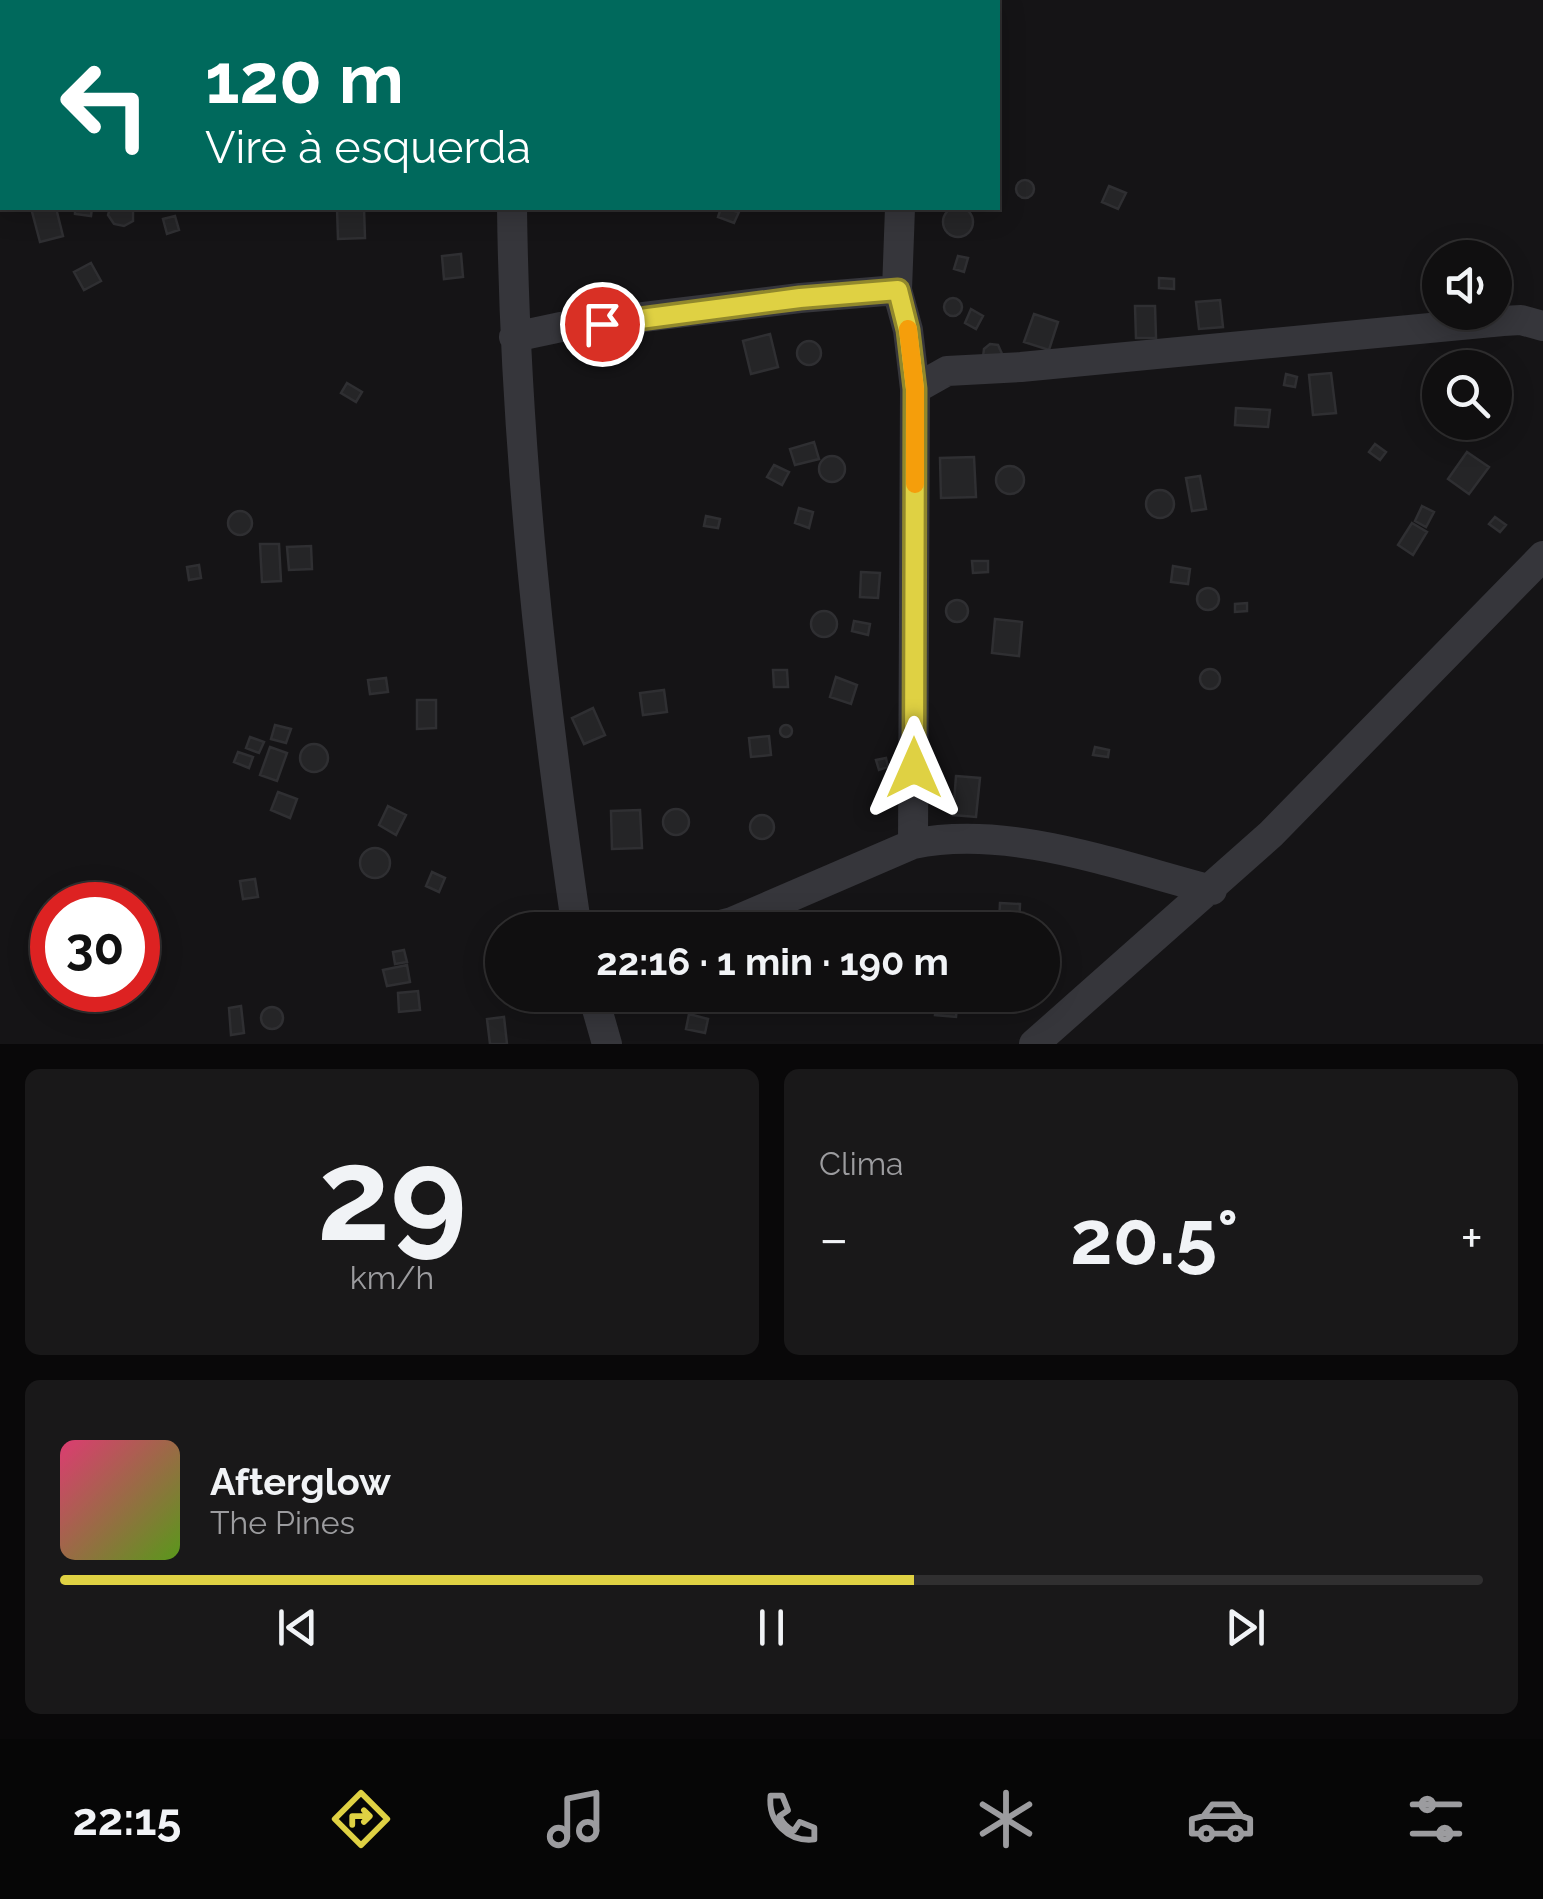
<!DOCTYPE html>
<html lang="pt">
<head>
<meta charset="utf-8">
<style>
  :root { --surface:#100f10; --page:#191819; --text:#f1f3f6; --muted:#9c9c9f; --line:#302f30; --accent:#dfd143 }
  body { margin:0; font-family:Raleway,sans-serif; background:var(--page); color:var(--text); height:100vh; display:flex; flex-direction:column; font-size:38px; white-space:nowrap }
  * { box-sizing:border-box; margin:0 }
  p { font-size:32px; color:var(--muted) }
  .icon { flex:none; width:55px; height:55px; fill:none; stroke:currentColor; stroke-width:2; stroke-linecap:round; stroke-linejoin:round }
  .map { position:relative; height:1044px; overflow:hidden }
  .sheet { display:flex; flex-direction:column; gap:25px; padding:25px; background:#090809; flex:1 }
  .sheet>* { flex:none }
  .hud { position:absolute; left:0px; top:0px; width:1000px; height:210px; box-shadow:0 5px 25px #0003,0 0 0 2px var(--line); background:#00695c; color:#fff; overflow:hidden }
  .tools { position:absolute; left:1422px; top:240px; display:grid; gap:20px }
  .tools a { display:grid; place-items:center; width:90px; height:90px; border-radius:50%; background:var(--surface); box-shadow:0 5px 25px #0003,0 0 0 2px var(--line); font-size:50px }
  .speed { position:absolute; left:30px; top:882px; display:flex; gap:20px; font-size:50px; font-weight:700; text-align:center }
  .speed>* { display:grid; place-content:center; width:130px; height:130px; border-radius:50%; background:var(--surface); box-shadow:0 5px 25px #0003,0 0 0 2px var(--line); line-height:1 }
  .speed .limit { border:15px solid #d22; background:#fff; color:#111 }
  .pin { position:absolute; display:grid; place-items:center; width:85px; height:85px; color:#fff; margin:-42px; border:5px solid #fff; border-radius:50%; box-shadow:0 2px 10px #0007 }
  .me { position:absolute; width:110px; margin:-55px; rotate:0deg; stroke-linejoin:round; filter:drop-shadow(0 0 8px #0008) }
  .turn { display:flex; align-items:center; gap:35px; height:210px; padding:0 40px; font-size:45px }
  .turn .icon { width:130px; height:130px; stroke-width:2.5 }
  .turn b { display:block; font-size:70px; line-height:85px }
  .big { font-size:75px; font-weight:700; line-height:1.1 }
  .sheet .card { flex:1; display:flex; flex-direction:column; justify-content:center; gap:15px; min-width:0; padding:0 35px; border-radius:15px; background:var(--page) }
  .sheet .dial { align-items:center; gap:0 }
  .dial b { font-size:130px; line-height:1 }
  .song { display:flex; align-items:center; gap:30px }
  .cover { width:120px; height:120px; border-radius:15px; background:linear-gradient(135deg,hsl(340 70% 55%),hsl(90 70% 35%)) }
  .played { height:10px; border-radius:5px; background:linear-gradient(90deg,var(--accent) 60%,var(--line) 60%) }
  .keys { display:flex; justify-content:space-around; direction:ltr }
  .heat { display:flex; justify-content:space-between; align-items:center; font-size:55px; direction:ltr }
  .sheet .tiles { flex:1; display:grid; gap:25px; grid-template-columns:1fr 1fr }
  .card:last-child { grid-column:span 2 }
  .trip { position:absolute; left:485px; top:912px; width:575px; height:100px; border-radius:50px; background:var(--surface); box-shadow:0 5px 25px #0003,0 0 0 2px var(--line); font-weight:700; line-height:100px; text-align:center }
  .tabs { display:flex; height:160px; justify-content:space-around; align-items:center; background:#060606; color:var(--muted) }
  .tabs .icon { width:70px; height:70px }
  .tabs .on { color:var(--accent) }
  .tabs b { font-size:45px; color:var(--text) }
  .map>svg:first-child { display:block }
</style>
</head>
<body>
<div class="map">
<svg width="1543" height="1044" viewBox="0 0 1543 1044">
  <rect width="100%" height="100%" fill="#151416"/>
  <!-- building -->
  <path fill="#252527" stroke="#2f2f32" stroke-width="2.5" d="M1016 189a9 9 0 1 1 18 0a9 9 0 1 1-18 0Z
    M1109,186L1126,193L1118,209L1102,202Z
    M943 222a15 15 0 1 1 30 0a15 15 0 1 1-30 0Z
    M31,208H56L63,236L40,242Z
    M75,208H92L91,216L75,214Z
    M110,208H133V221L124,226L114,224L108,215Z
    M337,208H364L365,238L338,239Z
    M721,208L739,212L734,223L718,217Z
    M175,216L179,230L167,234L163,219Z
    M461,254L463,277L444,279L442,256Z
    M958,256L968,258L964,272L954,269Z
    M91,263L101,281L84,290L74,272Z
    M1159,278L1174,279V289L1159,288Z
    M944 307a9 9 0 1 1 18 0a9 9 0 1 1-18 0Z
    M1220,300L1223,327L1199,329L1196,302Z
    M1135,306H1155L1156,338H1136Z
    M971,309L983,316L976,329L965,323Z
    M1034,314L1058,322L1049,350L1024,342Z
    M770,334L778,367L751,374L743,341Z
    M797 353a12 12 0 1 1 24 0a12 12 0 1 1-24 0Z
    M990,344L998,345L1003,356L983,357L984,349Z
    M1331,373L1336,413L1313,415L1309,375Z
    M1286,374L1297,377L1295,387L1284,385Z
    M347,383L362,392L356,402L341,393Z
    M1236,408L1270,410L1268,427L1235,425Z
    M814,442L819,459L795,465L790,449Z
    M1375,444L1386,452L1380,460L1369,452Z
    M1467,452L1489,467L1469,494L1448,479Z
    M819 469a13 13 0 1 1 26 0a13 13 0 1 1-26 0Z
    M974,457L976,497L941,498L940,458Z
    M774,465L789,472L782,485L767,477Z
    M996 480a14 14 0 1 1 28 0a14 14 0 1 1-28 0Z
    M1200,476L1206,509L1192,511L1186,478Z
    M1146 504a14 14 0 1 1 28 0a14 14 0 1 1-28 0Z
    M1422,506L1434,512L1426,527L1415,521Z
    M799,508L813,512L809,528L795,523Z
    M228 523a12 12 0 1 1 24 0a12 12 0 1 1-24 0Z
    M706,516L720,519L718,528L704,526Z
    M1495,517L1506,525L1500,532L1489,524Z
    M1412,523L1427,532L1413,555L1398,545Z
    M260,544H279L281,581L262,582Z
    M311,546L312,569L289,570L287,547Z
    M972,561H988V572L973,573Z
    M199,565L201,578L189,580L187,567Z
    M1173,566L1190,569L1188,584L1171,582Z
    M861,572L880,573L878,598L860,597Z
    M1197 599a11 11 0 1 1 22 0a11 11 0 1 1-22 0Z
    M946 611a11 11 0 1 1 22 0a11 11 0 1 1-22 0Z
    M1247,603V611L1235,612V604Z
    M811 624a13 13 0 1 1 26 0a13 13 0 1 1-26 0Z
    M995,619L1022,622L1019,656L992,653Z
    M854,621L870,624L868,635L852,631Z
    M1200 679a10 10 0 1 1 20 0a10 10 0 1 1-20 0Z
    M773,670H787L788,687H774Z
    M836,677L857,685L851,704L830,697Z
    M386,678L388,692L370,694L368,680Z
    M664,690L667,712L643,715L640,693Z
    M417,700H436V728L417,729Z
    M593,708L605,735L584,744L572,718Z
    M780 731a6 6 0 1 1 12 0a6 6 0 1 1-12 0Z
    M275,725L291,729L286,743L271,739Z
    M769,736L771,755L751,757L749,738Z
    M250,737L264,742L259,753L246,748Z
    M300 758a14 14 0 1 1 28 0a14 14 0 1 1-28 0Z
    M270,747L287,753L277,781L260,775Z
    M1095,747L1109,750L1108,757L1093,755Z
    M238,752L253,757L249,768L234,762Z
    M886,758L888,767L879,770L876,760Z
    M956,776L980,778L976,817L953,815Z
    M278,792L297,799L290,818L271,810Z
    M388,806L406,815L396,835L379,825Z
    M663 822a13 13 0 1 1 26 0a13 13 0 1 1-26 0Z
    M640,810L642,848L612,849L611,811Z
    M750 827a12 12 0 1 1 24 0a12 12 0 1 1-24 0Z
    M360 863a15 15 0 1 1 30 0a15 15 0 1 1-30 0Z
    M432,872L445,878L439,892L426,886Z
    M255,879L258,897L243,899L240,881Z
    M1000,903L1020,904L1019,927L999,925Z
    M952,913L971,915L969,930H950Z
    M404,950L407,962L395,964L393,952Z
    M407,965L410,982L387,986L383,970Z
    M418,991L420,1010L399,1012L398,993Z
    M937,995H958L956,1017L935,1015Z
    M241,1006L244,1033L231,1035L229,1008Z
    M261 1018a11 11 0 1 1 22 0a11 11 0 1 1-22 0Z
    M689,1014L708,1019L705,1033L686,1029Z
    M504,1017L507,1044H490L487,1019Z"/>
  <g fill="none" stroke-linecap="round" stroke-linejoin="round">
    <!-- minor -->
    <path stroke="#36363b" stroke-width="30" d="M528,2V0
      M512,208C515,449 542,691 577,930
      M900,208L897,290L908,330L915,389L913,844
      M514,337L561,327L800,298L897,290
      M915,389L947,371L1021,367L1503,321L1521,320L1543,326
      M701,930L732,922L913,844C1009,824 1119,866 1212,890
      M593,995L607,1044
      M1034,1044L1271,834L1543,556"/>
  </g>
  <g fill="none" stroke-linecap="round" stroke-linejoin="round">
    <!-- route casing -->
    <g stroke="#91882c" stroke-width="25">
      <path id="route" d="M602,324L800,298L898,290L908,330L915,389L914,768"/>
    </g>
    <!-- route -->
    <use href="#route" stroke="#dfd143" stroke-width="18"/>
    <!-- slow -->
    <path stroke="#f59e0b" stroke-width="18" d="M908,329L915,389V484"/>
  </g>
</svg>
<div class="tools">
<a><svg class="icon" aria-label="sound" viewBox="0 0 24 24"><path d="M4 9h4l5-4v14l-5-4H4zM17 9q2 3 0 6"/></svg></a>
<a><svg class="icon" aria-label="search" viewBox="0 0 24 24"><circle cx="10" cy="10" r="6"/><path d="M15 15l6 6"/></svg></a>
</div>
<div class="speed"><div class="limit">30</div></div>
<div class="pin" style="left:602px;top:324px;background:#d93025"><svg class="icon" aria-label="arrive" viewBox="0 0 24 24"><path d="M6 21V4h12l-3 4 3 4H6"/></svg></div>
<svg class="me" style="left:914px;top:768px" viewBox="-20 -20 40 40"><path d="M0-17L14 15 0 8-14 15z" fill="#dfd143" stroke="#fff" stroke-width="4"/></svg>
<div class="trip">22:16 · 1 min · 190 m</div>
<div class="hud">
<div class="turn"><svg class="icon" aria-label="left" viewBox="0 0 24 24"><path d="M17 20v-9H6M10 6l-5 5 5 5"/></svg><div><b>120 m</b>Vire à esquerda</div></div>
</div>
</div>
<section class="sheet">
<div class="tiles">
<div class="card dial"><b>29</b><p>km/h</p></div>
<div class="card"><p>Clima</p>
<div class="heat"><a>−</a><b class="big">20.5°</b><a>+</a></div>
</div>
<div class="card">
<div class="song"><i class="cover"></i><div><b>Afterglow</b><p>The Pines</p></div></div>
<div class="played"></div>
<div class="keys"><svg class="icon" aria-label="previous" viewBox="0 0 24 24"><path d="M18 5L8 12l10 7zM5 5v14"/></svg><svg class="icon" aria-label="pause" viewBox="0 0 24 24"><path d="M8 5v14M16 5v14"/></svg><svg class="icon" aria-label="next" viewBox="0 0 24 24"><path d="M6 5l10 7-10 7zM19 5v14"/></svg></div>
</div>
</div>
</section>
<nav class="tabs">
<b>22:15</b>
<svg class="icon on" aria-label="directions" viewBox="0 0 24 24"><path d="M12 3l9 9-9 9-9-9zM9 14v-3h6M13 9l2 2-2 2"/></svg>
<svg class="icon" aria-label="music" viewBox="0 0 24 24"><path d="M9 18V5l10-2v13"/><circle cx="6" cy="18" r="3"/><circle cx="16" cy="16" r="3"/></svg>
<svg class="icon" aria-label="phone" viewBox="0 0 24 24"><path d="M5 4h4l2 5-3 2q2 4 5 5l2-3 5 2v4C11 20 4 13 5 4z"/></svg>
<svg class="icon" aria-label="climate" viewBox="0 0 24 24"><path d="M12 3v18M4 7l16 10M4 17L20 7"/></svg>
<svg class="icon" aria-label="car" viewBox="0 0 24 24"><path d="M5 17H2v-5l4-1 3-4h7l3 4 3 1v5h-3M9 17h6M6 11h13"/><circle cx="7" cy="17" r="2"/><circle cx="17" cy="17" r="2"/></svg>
<svg class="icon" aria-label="filters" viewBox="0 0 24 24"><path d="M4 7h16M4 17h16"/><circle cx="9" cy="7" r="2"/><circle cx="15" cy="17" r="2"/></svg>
</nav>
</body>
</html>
